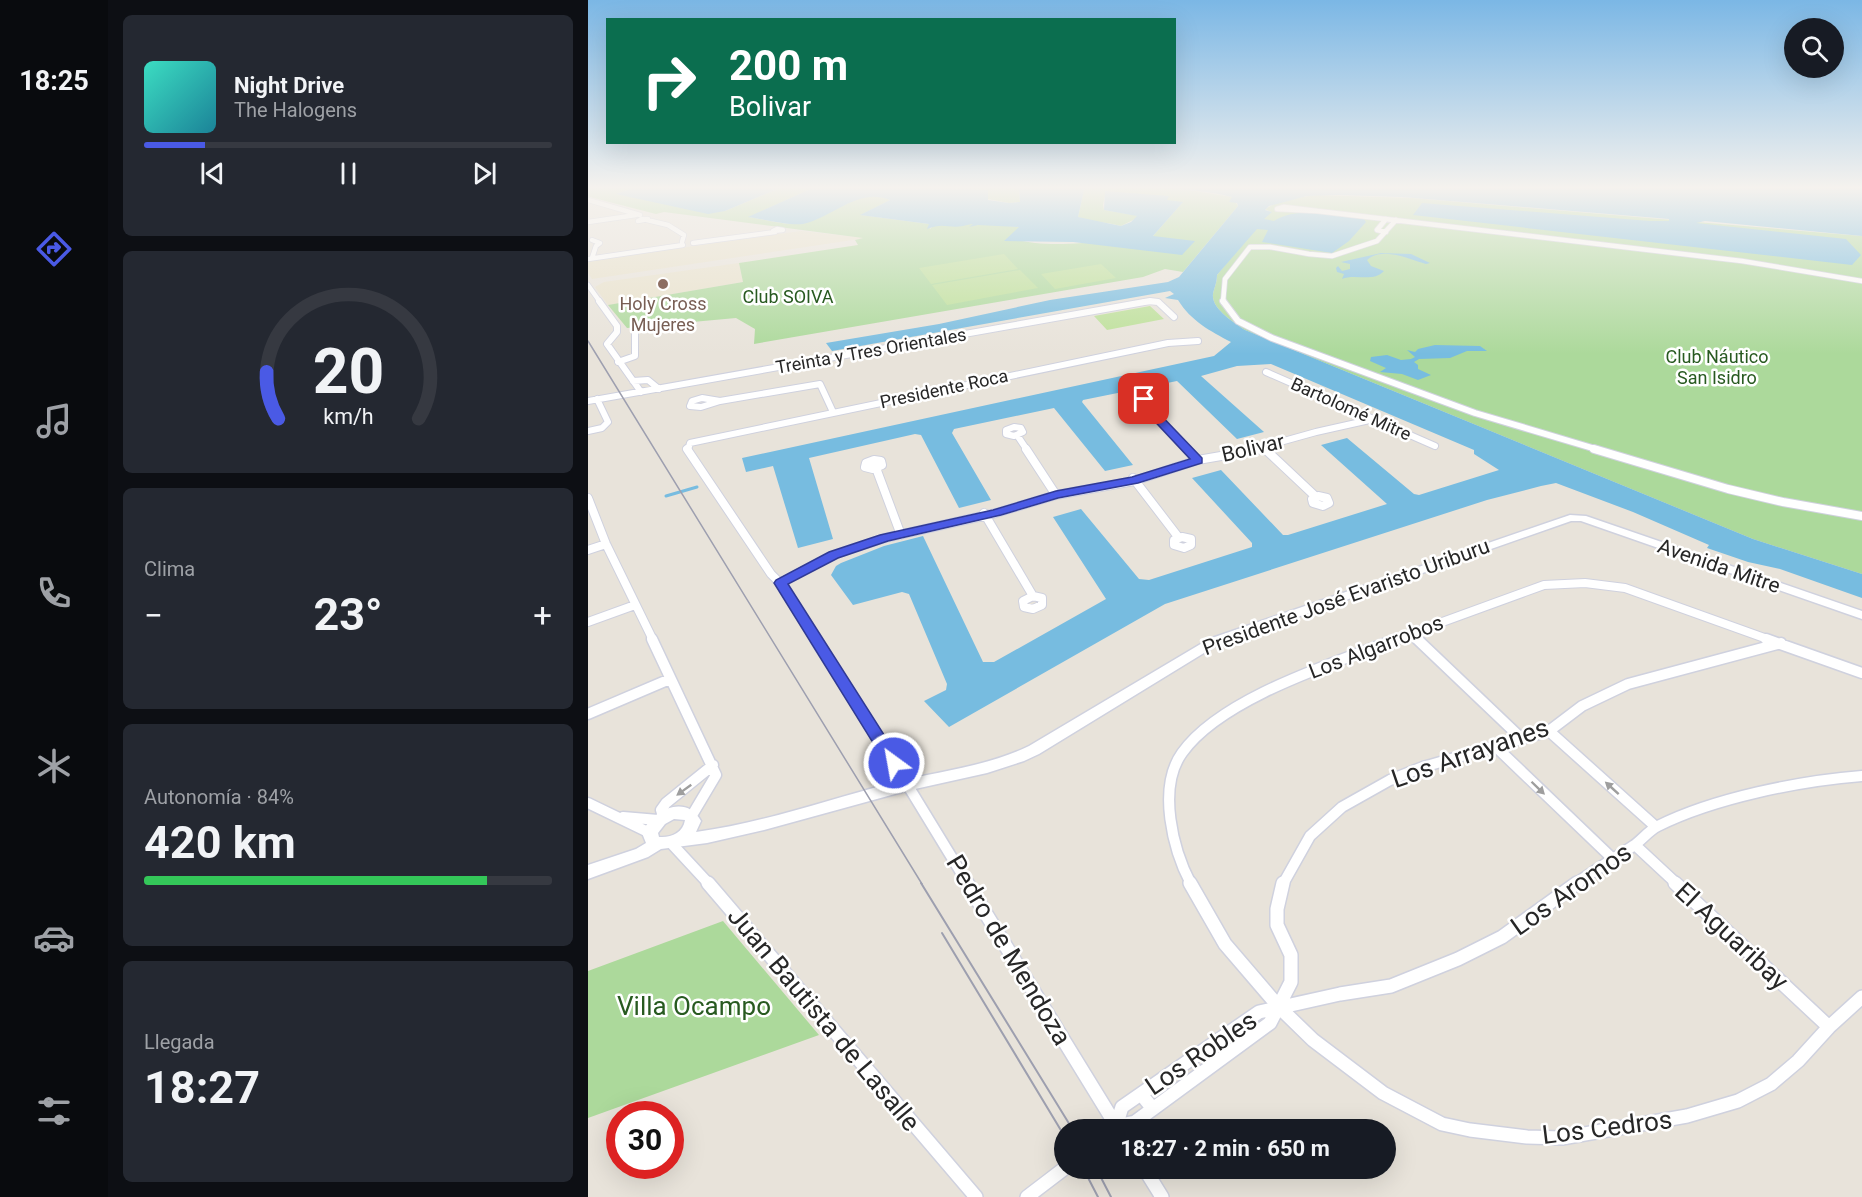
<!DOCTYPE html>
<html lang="es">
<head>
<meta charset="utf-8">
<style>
  :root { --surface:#171b24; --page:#242831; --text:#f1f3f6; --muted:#9ea1a6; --line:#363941; --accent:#4a5ae5 }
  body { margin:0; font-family:Roboto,sans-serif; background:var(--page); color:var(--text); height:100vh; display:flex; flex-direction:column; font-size:22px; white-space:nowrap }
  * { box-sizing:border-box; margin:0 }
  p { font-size:20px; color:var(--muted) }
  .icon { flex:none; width:33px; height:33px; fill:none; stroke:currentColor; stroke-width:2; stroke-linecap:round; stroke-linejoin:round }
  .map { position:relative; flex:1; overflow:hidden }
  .sheet { display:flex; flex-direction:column; gap:15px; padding:15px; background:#0d0f14; width:480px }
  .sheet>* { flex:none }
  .guide { position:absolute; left:18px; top:18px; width:570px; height:126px; border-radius:0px; box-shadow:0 6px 24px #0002; background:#0b6e4f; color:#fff; overflow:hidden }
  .buttons { position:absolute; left:1196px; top:18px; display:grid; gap:12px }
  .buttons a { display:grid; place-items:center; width:60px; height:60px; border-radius:50%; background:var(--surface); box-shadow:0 6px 24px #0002; font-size:30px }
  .speed { position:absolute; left:18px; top:1101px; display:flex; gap:12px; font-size:30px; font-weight:700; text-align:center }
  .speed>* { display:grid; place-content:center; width:78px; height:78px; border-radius:50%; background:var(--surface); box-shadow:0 6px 24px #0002; line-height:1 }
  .speed .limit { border:9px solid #d22; background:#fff; color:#111 }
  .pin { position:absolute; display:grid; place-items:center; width:51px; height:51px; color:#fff; margin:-26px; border-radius:12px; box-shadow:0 3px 9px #0006 }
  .me { position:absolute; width:66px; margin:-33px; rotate:328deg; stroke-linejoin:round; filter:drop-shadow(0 0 4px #0008) }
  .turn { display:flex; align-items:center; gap:21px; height:126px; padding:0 24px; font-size:27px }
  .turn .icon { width:78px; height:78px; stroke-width:2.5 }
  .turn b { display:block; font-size:42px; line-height:51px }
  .big { font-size:45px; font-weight:700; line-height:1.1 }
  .sheet .widget { flex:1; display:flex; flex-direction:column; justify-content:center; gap:9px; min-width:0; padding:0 21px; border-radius:9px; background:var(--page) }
  .sheet .dial { align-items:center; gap:0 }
  .dial svg { height:156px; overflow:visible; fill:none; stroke:var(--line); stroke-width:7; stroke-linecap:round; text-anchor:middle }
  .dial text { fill:var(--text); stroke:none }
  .song { display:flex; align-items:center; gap:18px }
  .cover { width:72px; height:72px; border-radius:9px; background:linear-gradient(135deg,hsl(170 70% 55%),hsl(190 70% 35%)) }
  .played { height:6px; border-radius:3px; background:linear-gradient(90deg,var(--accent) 15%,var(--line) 15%) }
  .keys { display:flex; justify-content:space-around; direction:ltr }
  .heat { display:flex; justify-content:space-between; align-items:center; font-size:33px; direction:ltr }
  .charge { height:9px; border-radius:4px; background:linear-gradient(90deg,#34c759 84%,var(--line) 0) }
  .trip { position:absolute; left:466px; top:1119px; width:342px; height:60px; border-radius:30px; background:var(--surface); box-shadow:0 6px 24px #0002; font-weight:700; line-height:60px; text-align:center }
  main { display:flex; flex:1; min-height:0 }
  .dock { display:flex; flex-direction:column; width:108px; justify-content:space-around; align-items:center; background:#090b0e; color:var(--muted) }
  .dock .icon { width:42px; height:42px }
  .dock .on { color:var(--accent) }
  .dock b { font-size:27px; color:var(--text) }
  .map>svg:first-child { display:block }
</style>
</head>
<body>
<main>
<nav class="dock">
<b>18:25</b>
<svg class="icon on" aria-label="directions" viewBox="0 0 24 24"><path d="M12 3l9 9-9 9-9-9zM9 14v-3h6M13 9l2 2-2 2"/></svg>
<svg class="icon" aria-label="music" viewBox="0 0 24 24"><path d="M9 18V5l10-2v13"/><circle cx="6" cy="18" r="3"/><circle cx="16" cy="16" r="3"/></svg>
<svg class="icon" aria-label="phone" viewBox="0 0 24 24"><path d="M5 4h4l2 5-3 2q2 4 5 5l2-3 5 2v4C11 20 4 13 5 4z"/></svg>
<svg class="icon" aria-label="climate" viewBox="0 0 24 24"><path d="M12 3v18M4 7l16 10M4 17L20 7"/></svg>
<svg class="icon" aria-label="car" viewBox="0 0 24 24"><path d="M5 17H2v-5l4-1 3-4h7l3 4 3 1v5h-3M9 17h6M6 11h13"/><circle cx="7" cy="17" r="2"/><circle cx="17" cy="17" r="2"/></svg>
<svg class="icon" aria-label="filters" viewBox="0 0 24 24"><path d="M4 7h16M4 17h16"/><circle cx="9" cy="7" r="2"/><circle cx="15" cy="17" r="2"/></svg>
</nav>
<section class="sheet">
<div class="widget">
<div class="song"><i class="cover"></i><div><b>Night Drive</b><p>The Halogens</p></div></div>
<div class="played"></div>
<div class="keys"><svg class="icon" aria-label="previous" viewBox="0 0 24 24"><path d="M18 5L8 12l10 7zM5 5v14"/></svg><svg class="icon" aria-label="pause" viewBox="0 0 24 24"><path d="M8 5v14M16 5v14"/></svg><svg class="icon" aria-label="next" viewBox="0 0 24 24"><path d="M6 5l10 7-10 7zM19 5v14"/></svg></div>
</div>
<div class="widget dial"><svg viewBox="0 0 100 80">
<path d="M14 69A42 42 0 1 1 86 69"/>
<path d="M14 69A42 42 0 0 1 8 45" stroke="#4a5ae5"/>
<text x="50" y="56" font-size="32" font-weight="700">20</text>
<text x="50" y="72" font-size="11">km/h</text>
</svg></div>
<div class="widget"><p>Clima</p>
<div class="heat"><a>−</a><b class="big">23°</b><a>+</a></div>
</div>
<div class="widget"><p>Autonomía · 84%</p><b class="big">420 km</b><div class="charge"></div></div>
<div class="widget"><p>Llegada</p><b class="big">18:27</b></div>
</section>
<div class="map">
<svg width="1274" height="1197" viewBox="0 0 1274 1197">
  <rect width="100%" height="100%" fill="#e8e3da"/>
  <!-- education -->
  <path fill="#e8e1ca" d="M213,231L278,238L4,279L0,273V261Z
    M151,263L155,282L20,305L7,287L16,282Z"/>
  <!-- green -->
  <path fill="#acd99b" d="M0,187H47L29,194L137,211L194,187H227L161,217C174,219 204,227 216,223C244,216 273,186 302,200L273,215L341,224L342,229C352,219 368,228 380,223L432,227L422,237C457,252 526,239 565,236L594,203L578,200L581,196L517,195L515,205L516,210L546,215L549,216V218L533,226C519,222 502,222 490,217L496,190L499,187L589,188L644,197L650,206L595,272L577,269L555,277L166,344L167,329L148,318L39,328L20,305L155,282L151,263L270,245L267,240L275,238L76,212L68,214L2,197L0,196Z
    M341,187H425L431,189L432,202L421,203L400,199V190Z
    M727,195L824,198L1274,236V574L1165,539L657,330C647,323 623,309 625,294C626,288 629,283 629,275L675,219L683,212L677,209L692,201Z
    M135,921L231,1035L0,1118V971Z"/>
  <!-- pitch -->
  <path fill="#bce098" d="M416,254L430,269L343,284L331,268Z
    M513,264L528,278L467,289L453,274Z
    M432,270L450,288L359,305L344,285Z
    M562,306L576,319L519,330L506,316Z"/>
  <!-- water -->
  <path fill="#77bce0" d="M47,187H194L137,211L120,214L28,194Z
    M227,187H341L400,190V200L421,203L432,202L431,189L413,187H499L496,190L490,217L533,226L543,222L549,216L516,210L517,191L581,196L579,200L595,202L565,236L607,241L594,255L485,242L416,241L431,227L390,225L381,227L385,224C382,224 379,225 375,226C361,229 356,222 339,229L341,224L272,215L302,200C270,187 246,217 215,224C203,226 174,219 160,217Z
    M548,187H1274V236L1117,221L1108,223L1258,239L1273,255L1264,265L825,215L834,203L1062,221H1081V219L814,197L750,195L719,196L681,206L677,210L684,212L676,219L686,221C709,206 749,215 775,218L778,222L761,241L744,253L674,242L680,230L669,229L629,275C629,283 626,288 625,294C623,309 647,323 657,330L1165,539L1274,574V598L1192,569L1160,562L1119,548L1121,545L1045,512L968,483L953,486L899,500L577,604L361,727L336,701L358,690L359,684L321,594L314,592L265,605L243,575L248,566L253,563L296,546L335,536L395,662H406L518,599L465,517L493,509L551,579L561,580L664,547V543L604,478L633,470L695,535H700L799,504L733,445L759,438L826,494L831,495L911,470L886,454V450L683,364L649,366L613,376L676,432L649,439L589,381L495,400L494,402L545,465L517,471L466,408L366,429L364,433L403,500L371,508L333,435L327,434L221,458L245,539L210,548L185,466L158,472L154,458L626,356L643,342C622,331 603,321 590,300L577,298L586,294L582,291L244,351L238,343L351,324L462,300L580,282L591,277L650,206L649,203L641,202L644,197C612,189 580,189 548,187Z
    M793,253L823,254L842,263L838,264C821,259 794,246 779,260L783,266L796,271C785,283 767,273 754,279L756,274L749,272L748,268L750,266L754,271L762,269V264L753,262Z
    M847,345L892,346L899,351H879L862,358L831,359L826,362L830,365V369L843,375L830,380L814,374L792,372L798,368L782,361L783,357L799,355L813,360L823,359L827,357L819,350L827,352L830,349Z"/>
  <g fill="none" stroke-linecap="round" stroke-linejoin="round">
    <!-- stream -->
    <path stroke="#77bce0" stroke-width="3" d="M78,496L109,487"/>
    <!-- street-far4 casing -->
    <g stroke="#cfd1de" stroke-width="6">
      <path id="street-far4" d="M0,200L52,215
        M696,207L729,211L689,209Z
        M729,211L1154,261L1274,281
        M54,219H60L50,221Z
        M798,219L789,230L798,232
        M59,220L80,225L96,235L94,242
        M0,222L48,215
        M189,229L195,230L185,231Z
        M4,240L12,243L8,246L4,258
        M105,243L187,232
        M0,259L95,245
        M0,285L12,302
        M554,302H571
        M635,302L637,279L662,247H682L721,254L744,256L789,241L808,220"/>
    </g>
    <!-- street-far3 casing -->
    <g stroke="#cfd1de" stroke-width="8">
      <path id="street-far3" d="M11,301L29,326V332L19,344L53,392
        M635,301L650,321L684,338L887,413L1011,450
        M30,362L47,356V333
        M678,372L847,446
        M45,381L60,380L71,389
        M114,398L132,401L113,407L102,406L104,401Z
        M0,401L562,301L570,302L586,317
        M132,401L232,384L245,412
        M563,404L564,401L556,399L548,402L560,408L601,450
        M426,427L433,428L435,432L426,436L418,434V430Z
        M0,431L14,428L20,422L9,399
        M429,435L439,450
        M675,447L678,450
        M100,450L102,443L580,343L610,341
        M664,450L728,432L786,419"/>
    </g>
    <!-- street-far2 casing -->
    <g stroke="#cfd1de" stroke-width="10">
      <path id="street-far2" d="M99,449L183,574L192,583L228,640
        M438,449L468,495
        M599,449L610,460
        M677,449L727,496
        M1006,449L1140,489L1195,502L1274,516
        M286,460L293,461L294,465L285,469L277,467L278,463Z
        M288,468L313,535
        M545,478L591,538
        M730,496L739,498L741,503L735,506L725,503L724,499Z
        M0,498L18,544L65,640
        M396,513L445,596
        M594,537L603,539V545L596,548L586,545V540Z
        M0,550L18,544
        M192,583L245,555L297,538L408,513L468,495L546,481L610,460L673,449
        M445,596L454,598V605L445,609L436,607L435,601Z
        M0,622L47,605
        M823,633L830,640
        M805,640L956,585L997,583L1037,588L1182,640"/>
    </g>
    <!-- street-far1 casing -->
    <g stroke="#cfd1de" stroke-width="13">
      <path id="street-far1" d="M64,639L128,775L103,817
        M227,639L306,763
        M829,639L934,739
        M1178,639L1274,673
        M0,714L82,679
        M961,731L1068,827
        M908,747L1025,859
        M311,771L380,884
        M0,803L62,833
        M35,817L70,820
        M75,817L73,810L78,803L125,765
        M83,843L121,884
        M1047,845L1089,884
        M603,884C585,850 569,788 594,753C633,698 746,663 809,639
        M695,884L722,836L754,807L802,780L835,767L961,731L994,706L1040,684L1193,643
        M987,884C1006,871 1025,859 1045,846C1053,841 1060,831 1070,826C1126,798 1211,781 1274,776"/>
    </g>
    <!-- street casing -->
    <g stroke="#cfd1de" stroke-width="16">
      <path id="street" d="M120,883L388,1197
        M379,883L529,1127
        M602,883L637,944L691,1007L725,1040L795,1093L854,1124L882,1130L939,1137L974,1138L1099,1116L1150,1101L1183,1084L1210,1061L1241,1027L1274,997
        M1087,883L1241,1027
        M553,1094L565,1109
        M528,1126L534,1107L671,1012L752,994L803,986L870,959L914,937L989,883
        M524,1130L528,1126L547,1122L682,1023L703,982V955L689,925V909L695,883
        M556,1168L574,1197
        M439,1197L477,1168"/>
    </g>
    <!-- secondary casing -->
    <g stroke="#cfd1de" stroke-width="3">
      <path id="secondary" d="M982,515L998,516L1274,611V619L993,521H983L629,645L451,754L436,761L399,773L318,791L176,830L119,843L73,849L60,857L0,879V865L48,849L58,843L54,833C64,810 98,793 113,821L108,832C175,823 239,800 304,783C350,771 398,767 441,746L621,639ZM86,819L97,820C95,833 83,838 71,837L70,833L77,824Z"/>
    </g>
    <!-- street-far4 -->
    <use href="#street-far4" stroke="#fff" stroke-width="4.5"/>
    <!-- street-far3 -->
    <use href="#street-far3" stroke="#fff" stroke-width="6"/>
    <!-- street-far2 -->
    <use href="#street-far2" stroke="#fff" stroke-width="8"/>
    <!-- street-far1 -->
    <use href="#street-far1" stroke="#fff" stroke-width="10"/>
    <!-- street -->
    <use href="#street" stroke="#fff" stroke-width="13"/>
    <!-- secondary -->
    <use href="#secondary" fill="#fff" fill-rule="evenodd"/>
    <!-- tram-far1 -->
    <path stroke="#9d9faf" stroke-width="1.5" d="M0,341L334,884"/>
    <!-- tram -->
    <path stroke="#9d9faf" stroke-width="2" d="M333,883L485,1130
      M354,933L477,1137
      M495,1168L510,1197
      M508,1168L523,1197"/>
  </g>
  <!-- one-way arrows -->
  <defs><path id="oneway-solid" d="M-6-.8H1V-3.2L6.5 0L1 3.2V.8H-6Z" transform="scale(1.5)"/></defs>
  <g fill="#9e9e9e">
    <use href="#oneway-solid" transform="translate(950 788) rotate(44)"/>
    <use href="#oneway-solid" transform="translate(1024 788) rotate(-138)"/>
    <use href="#oneway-solid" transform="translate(96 790) rotate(144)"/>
  </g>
  <!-- sky -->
  <linearGradient id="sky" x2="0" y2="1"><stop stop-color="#7bb7e5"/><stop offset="0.53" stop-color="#f5f2ee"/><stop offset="1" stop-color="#f5f2ee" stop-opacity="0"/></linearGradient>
  <rect width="1274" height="354" fill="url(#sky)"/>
  <!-- route -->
  <path fill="#4a5ae5" stroke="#303a95" stroke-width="1.5" d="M556,396L567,399L569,401L566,408L614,458V463L550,483L470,498L413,515L300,541L250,558L200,584L314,763L312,767H300L186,583L188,580L241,552L292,535L405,510L468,491L544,477L602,459L557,411L555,408L558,403L551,399Z"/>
  <!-- markers -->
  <circle fill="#8d6e63" stroke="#fff" stroke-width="2" cx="75" cy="284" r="6"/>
  <g text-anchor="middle" stroke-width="5" stroke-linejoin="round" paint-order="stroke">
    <!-- far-park labels -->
    <g font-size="18" fill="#285a20" stroke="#fff">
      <text x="200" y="303">Club SOIVA</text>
      <text x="1129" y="363">Club Náutico<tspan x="1129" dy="21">San Isidro</tspan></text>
    </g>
    <!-- far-education labels -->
    <g font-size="18" fill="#785e54" stroke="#fff">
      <text x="75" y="310">Holy Cross<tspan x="75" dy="21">Mujeres</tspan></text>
    </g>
    <!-- far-street labels -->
    <g font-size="18" fill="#272727" stroke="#fff">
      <text transform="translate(283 351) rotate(-10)" y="6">Treinta y Tres Orientales</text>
      <text transform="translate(356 389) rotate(-12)" y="6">Presidente Roca</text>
      <text transform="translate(763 409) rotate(24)" y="6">Bartolomé Mitre</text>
    </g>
    <!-- street labels -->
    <g font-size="21" fill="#272727" stroke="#fff">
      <text transform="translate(665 448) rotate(-13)" y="7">Bolivar</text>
      <text transform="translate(1131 566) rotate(19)" y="7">Avenida Mitre</text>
      <text transform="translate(758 597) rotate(-20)" y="7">Presidente José Evaristo Uriburu</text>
      <text transform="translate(788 647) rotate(-21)" y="7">Los Algarrobos</text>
    </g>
    <!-- near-street labels -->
    <g font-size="26" fill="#272727" stroke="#fff">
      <text transform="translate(882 753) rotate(-19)" y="9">Los Arrayanes</text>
      <text transform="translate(983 889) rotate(-35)" y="9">Los Aromos</text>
      <text transform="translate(1144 936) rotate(43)" y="9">El Aguaribay</text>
      <text transform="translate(421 950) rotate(59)" y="9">Pedro de Mendoza</text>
      <text transform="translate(236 1019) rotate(50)" y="9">Juan Bautista de Lasalle</text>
      <text transform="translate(613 1053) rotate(-34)" y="9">Los Robles</text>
      <text transform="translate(1019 1127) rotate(-7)" y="9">Los Cedros</text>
    </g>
    <!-- near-park labels -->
    <g font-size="26" fill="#285a20" stroke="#fff">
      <text x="106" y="1015">Villa Ocampo</text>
    </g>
  </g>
</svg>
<div class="buttons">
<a><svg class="icon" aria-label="search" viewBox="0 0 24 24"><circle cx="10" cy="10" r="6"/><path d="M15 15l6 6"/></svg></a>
</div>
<div class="speed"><div class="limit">30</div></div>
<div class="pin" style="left:556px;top:399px;background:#d93025"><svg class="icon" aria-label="arrive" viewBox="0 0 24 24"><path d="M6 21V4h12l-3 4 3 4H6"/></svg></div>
<svg class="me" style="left:306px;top:763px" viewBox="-20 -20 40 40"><circle r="17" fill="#4a5ae5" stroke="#fff" stroke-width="3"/><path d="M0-11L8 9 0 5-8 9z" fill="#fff"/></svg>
<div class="trip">18:27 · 2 min · 650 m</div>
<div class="guide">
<div class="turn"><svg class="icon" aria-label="right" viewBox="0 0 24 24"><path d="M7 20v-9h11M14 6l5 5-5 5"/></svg><div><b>200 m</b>Bolivar</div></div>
</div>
</div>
</main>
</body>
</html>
